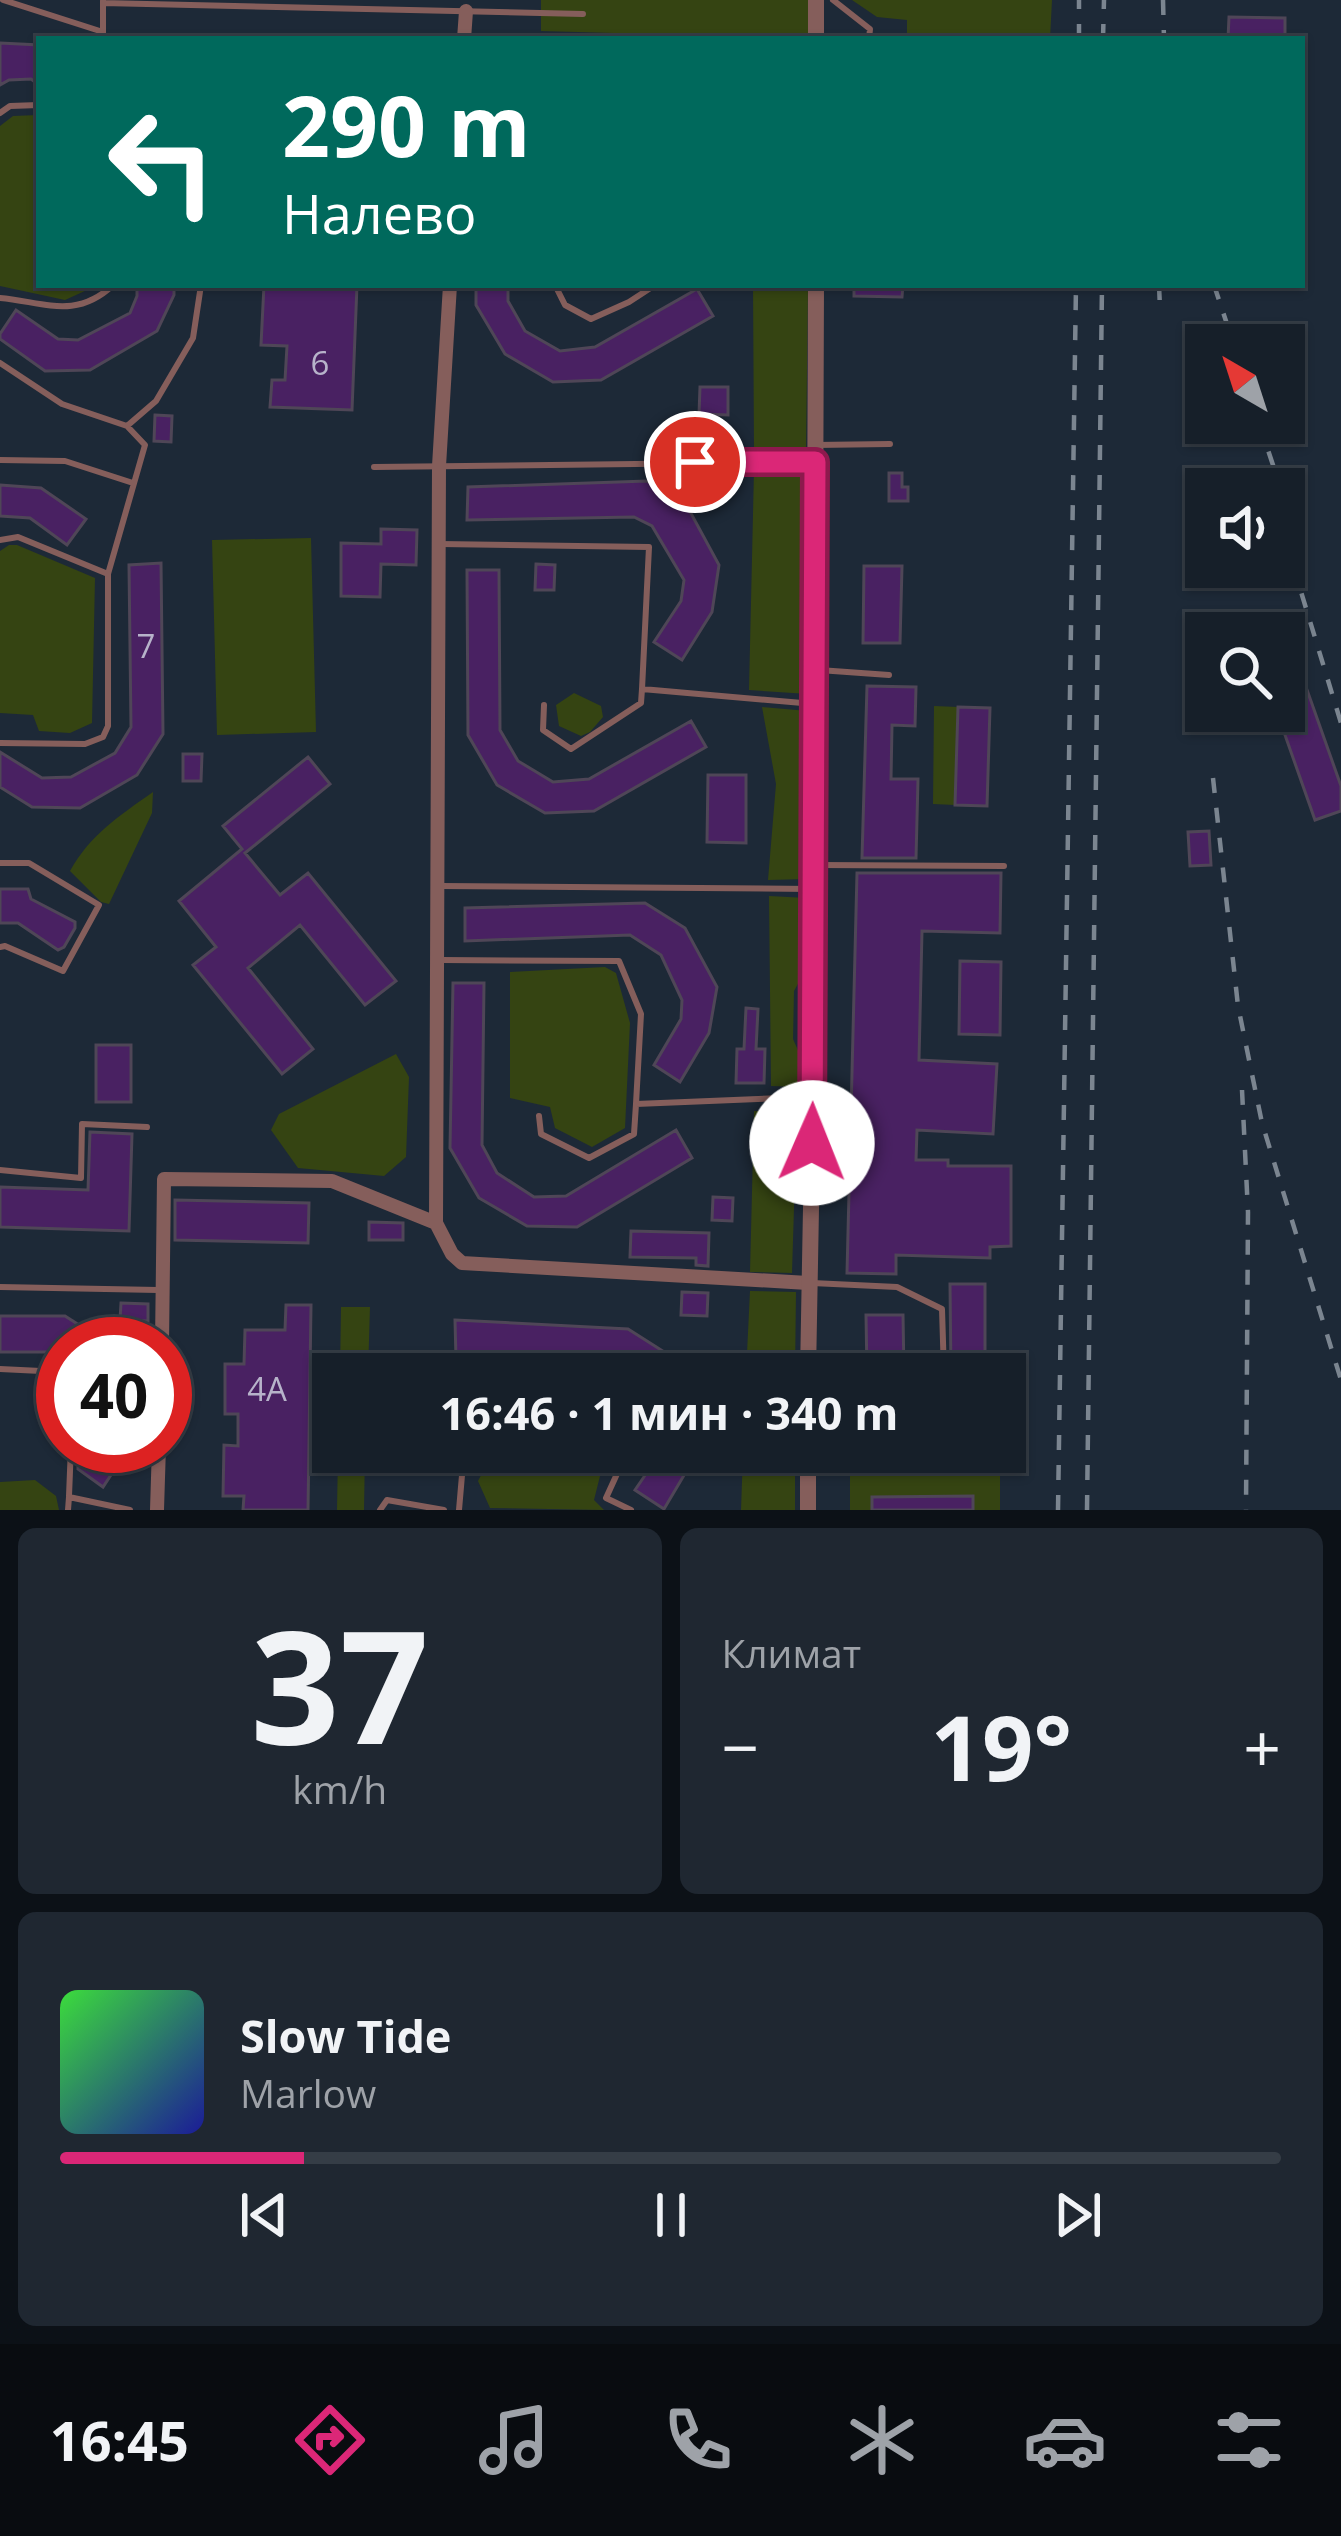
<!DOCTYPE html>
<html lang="ru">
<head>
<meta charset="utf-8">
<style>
  :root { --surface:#161f29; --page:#1f2731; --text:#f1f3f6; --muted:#9ea2a8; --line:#353d46; --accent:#db2777 }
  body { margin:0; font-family:"Open Sans",sans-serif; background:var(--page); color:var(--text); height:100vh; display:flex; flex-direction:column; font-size:45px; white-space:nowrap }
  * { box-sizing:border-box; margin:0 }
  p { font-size:39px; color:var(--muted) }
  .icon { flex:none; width:66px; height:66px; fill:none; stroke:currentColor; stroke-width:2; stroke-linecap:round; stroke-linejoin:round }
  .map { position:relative; height:1510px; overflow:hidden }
  .panel { display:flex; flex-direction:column; gap:18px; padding:18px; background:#0c1117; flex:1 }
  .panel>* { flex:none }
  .guide { position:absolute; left:36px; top:36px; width:1269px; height:252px; border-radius:0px; box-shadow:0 3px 9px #0004,0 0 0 3px var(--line); background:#00695c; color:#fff; overflow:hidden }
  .needle { width:78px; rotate:321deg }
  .controls { position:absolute; left:1185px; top:324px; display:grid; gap:24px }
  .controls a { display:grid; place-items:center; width:120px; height:120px; border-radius:0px; background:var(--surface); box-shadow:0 3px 9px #0004,0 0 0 3px var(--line); font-size:60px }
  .speed { position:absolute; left:36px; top:1317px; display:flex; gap:24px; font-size:60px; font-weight:700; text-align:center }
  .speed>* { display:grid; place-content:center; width:156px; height:156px; border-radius:50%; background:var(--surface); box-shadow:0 3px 9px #0004,0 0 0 3px var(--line); line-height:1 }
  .speed .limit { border:18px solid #d22; background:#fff; color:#111 }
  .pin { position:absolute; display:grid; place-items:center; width:102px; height:102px; color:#fff; margin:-51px; border:6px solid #fff; border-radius:50%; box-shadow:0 3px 12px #0007 }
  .me { position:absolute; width:132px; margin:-66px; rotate:1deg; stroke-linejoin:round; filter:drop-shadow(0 0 9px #0008) }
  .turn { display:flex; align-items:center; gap:42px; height:252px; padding:0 48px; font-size:54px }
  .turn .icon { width:156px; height:156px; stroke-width:2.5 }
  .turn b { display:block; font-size:84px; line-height:102px }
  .big { font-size:90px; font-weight:700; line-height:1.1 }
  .panel .widget { flex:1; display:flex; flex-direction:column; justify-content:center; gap:18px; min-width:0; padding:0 42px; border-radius:18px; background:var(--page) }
  .panel .dial { align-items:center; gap:0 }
  .dial b { font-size:156px; line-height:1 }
  .song { display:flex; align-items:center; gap:36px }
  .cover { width:144px; height:144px; border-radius:18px; background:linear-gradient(135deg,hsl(120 70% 55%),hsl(240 70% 35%)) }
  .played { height:12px; border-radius:6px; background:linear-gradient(90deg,var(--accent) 20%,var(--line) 20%) }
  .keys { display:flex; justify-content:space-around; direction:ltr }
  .heat { display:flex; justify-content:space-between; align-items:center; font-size:66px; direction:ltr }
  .panel .tiles { flex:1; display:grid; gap:18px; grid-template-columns:1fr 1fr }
  .widget:last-child { grid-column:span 2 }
  .trip { position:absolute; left:312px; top:1353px; width:714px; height:120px; border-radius:0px; background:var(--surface); box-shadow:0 3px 9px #0004,0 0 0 3px var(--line); font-weight:700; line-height:120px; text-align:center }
  .tab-bar { display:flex; height:192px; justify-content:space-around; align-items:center; background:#090c10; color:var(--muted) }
  .tab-bar .icon { width:84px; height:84px }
  .tab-bar .active { color:var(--accent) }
  .tab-bar b { font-size:54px; color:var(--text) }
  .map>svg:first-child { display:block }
</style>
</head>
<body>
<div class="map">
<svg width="1341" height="1510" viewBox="0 0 1341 1510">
  <rect width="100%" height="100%" fill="#1d2937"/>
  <!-- green -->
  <path fill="#354412" d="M541,0H809V39H693L686,35L541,31Z
    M852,0H1052L1050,39H907V20L877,17Z
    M38,115L39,285H98L65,300L0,286V126L13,116Z
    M753,285H808L806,452H754Z
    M754,470H798L810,480L808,694L749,690Z
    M311,538L316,732L217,735L212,540Z
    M9,545H17L95,578L92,723L70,733L39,731L33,715L0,713V551Z
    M574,693L601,706L603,717L590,732L581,736L559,726L556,705Z
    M934,706L958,707L955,805L933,804Z
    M762,707L808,711L807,879L768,880L776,784Z
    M153,792L152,813L109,904L101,902L70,871C90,835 119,816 153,792Z
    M769,896L807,898L805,971L794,991L793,1039L801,1057L800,1087L771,1086Z
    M605,967L616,973L630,1023L625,1128L592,1147L555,1128L550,1107L510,1098V972Z
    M396,1054L409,1077L406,1157L384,1176L298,1168L271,1130L279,1114Z
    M754,1111L797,1112L792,1273L750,1272Z
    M750,1291L796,1292L795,1374H746Z
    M341,1307H370L368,1374H340Z
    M338,1452H365L364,1510H337Z
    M493,1452H600V1476L594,1500L604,1510L490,1508L478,1481Z
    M743,1452H795V1510H741Z
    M1000,1471V1510H850V1473Z
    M35,1480L56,1496L59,1510H0V1482Z"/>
  <!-- building -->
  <path fill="#492162" stroke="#4f4657" stroke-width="3" d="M1229,17L1285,18V39H1228Z
    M0,43L39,45V85L31,79L9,80L0,85Z
    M137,285H174V295L157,331L90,370L45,371L0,339V334L16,310L58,339L78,340L130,313L137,296Z
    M264,285H357L352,410L270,407L272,380H285L287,346L261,345Z
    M476,285H508V301L525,331L560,351L595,347L697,289L713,316L601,380L553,382L505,354L476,305Z
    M854,285H903L902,297L854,296Z
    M700,387H728V415L699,414Z
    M155,415L172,416L171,442L154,441Z
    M889,473H902V487H908V501H889Z
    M647,481L687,506L719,565L712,612L682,660L654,642L681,601L684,580L652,526L634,517L467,520L468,487Z
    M0,485L41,488L86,519L67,545L30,518L0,516Z
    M381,529L417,530L416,565L381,564L380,597L341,596V543L381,544Z
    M161,563L163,734L137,775L80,808L32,807L0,787V752L42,778L71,777L115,753L131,727L129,565Z
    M536,564L555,565L554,590H535Z
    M864,566H902L900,643H863Z
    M467,570H499L500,730L518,761L553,782L589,779L691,721L706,747L594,811L545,813L497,785L468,735Z
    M1300,670L1341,786V811L1315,820L1279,718L1296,712L1284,675Z
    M867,686L916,687L915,726L892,725L891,779H918L916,858H862Z
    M958,707L990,708L987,806L955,805Z
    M183,754H202L201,781H183Z
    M308,757L330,784L245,853L280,895L308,873L396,981L365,1005L300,925L248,968L313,1049L282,1074L193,965L216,947L179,901L242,849L223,826Z
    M708,775H746V843L707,842Z
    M1209,831L1211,865L1190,866L1188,832Z
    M857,873H1001L1000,933L922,931L919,1060L997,1064L993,1134L917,1130L916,1160H948V1166H1011V1246L990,1247V1258L896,1255V1274L847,1273Z
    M0,889H28L31,899L75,922V928L64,947L58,950L18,923H0Z
    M645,903L685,928L717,987L709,1033L680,1082L654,1065L681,1019L682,1000L661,955L630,935L465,941V908Z
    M960,961L1001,962L1000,1035L959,1034Z
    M453,983H484L482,1145L497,1173L534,1197L566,1196L676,1130L692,1158L577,1227L527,1226L479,1198L450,1148Z
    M746,1008L758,1009L756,1049H765L764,1083H736L737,1049H744Z
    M96,1045H131V1102H96Z
    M90,1132L132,1134L129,1231L0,1227V1187L88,1190Z
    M713,1197L733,1198L732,1221L712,1220Z
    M175,1200L309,1203L308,1243L175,1240Z
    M369,1222L403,1223V1240H369Z
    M631,1231L709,1233L708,1266L696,1265V1258L630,1257Z
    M950,1284H985V1374H951Z
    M682,1292L708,1293L707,1316L681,1315Z
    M121,1303L148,1304V1321L120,1320Z
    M286,1305H311L308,1510H243L244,1496H223L224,1445L238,1446V1414H225V1364H244L245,1330H285Z
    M866,1315H903L904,1374H867Z
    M0,1316H65L109,1344H63V1352H0Z
    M455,1320L628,1329L669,1355L679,1374H633L615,1366L456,1359Z
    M87,1446H130L103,1487L78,1469V1459Z
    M661,1452H694L693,1460L664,1509L635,1490Z
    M973,1496V1510H872V1497Z"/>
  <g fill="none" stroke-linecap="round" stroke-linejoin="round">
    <!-- service -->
    <path stroke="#855e5b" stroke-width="6" d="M3,0L103,32
      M833,0L870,29L869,39
      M103,3L583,14
      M103,39V1
      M0,113L10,106L39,105
      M555,285L565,305L591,319L629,302L655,285
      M0,298C44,302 76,320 113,285
      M0,363L62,404L127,426L145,445L108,574V726L103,737L85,744L0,743
      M127,426L156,401L193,338L201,285
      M815,445L890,444
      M0,460L65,461L133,483
      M374,467L811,462
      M0,540L18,537L108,574
      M440,544L649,547L642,689L814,704
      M819,670L889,675
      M544,705L543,730L571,749L641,703L642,689
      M0,863H29L99,905L63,971L5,946L0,947
      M817,865L1004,866
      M441,886L812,889
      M441,960L619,961L641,1014L636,1104L808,1097
      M539,1116L541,1134L589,1158L634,1134L636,1104
      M0,1170L81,1178L82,1124L147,1127
      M812,1283L897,1287L942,1309L944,1374
      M0,1287L158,1290
      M0,1369L41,1371L63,1377
      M627,1452L606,1498L631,1510
      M811,1467L950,1466L951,1452
      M69,1496L71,1446
      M68,1510L69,1497L130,1510
      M380,1510L387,1500L444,1510
      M459,1510L464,1452"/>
    <!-- minor -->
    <path stroke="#855e5b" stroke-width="14" d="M464,39L466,11
      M450,285L439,466L436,1223L452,1254L462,1263L808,1283
      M162,1344L164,1179L332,1181L436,1223
      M157,1510L159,1446"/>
    <!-- tertiary -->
    <path stroke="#855e5b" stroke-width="16" d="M816,0V39
      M808,1374L813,1097L816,285
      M808,1452V1510"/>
    <!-- rail -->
    <path stroke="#7b8590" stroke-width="4.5" stroke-dasharray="15 15" stroke-linecap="butt" d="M1163,0L1164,39
      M1079,39V0
      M1103,39L1104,0
      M1159,285L1160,308
      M1214,285L1234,345
      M1259,423L1281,489
      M1284,499L1301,550
      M1284,536L1341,723
      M1213,778L1238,1006L1262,1123L1341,1380
      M1242,1090L1248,1212L1246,1510
      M1058,1510L1076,285
      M1087,1510L1102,285"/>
  </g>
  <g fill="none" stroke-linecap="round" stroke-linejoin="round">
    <!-- route casing -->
    <g stroke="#8e194d" stroke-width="30">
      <path id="route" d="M695,462H815L812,1143"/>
    </g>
    <!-- route -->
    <use href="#route" stroke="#db2777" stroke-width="21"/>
  </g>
  <g text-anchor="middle" stroke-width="12" stroke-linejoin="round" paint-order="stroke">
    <!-- number labels -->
    <g font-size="33" fill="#b7b3ca">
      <text x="320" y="375">6</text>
      <text x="146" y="658">7</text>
      <text x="267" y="1401">4А</text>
    </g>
  </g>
</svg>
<div class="controls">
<a><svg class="needle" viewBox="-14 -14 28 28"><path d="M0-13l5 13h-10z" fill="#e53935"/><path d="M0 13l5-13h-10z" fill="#9ea2a8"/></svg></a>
<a><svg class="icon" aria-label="sound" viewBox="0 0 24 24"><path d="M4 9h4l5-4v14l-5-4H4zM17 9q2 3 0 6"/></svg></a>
<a><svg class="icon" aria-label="search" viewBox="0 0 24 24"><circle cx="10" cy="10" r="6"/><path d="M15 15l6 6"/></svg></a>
</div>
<div class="speed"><div class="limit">40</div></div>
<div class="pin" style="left:695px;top:462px;background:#d93025"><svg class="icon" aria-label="arrive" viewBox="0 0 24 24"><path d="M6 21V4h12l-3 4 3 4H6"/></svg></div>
<svg class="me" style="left:812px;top:1143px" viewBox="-20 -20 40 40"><circle r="19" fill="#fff"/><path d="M0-13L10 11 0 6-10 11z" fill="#db2777"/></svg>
<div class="trip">16:46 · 1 мин · 340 m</div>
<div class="guide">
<div class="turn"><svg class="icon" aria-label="left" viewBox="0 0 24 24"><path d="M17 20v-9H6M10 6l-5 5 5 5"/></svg><div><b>290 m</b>Налево</div></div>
</div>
</div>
<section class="panel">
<div class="tiles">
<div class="widget dial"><b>37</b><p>km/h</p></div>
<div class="widget"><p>Климат</p>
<div class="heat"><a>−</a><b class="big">19°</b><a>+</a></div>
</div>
<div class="widget">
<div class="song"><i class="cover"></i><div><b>Slow Tide</b><p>Marlow</p></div></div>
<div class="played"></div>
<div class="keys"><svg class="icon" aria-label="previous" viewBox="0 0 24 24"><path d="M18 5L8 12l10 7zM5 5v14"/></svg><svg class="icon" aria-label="pause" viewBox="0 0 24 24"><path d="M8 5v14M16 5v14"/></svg><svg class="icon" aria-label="next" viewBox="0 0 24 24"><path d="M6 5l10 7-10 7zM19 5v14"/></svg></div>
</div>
</div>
</section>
<nav class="tab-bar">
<b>16:45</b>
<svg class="icon active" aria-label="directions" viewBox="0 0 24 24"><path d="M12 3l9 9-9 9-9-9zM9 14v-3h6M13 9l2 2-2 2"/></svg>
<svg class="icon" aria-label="music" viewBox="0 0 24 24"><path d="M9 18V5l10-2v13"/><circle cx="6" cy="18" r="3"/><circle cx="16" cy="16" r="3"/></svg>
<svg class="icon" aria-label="phone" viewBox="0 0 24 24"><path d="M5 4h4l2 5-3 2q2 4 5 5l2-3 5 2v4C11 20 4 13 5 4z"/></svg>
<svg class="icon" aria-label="climate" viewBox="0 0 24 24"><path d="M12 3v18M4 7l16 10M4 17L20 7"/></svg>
<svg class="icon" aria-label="car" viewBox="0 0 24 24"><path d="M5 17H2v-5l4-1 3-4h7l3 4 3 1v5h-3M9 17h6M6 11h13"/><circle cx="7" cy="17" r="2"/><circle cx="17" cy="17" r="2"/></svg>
<svg class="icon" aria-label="filters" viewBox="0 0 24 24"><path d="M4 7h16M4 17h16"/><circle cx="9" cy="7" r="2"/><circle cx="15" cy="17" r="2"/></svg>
</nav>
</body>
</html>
